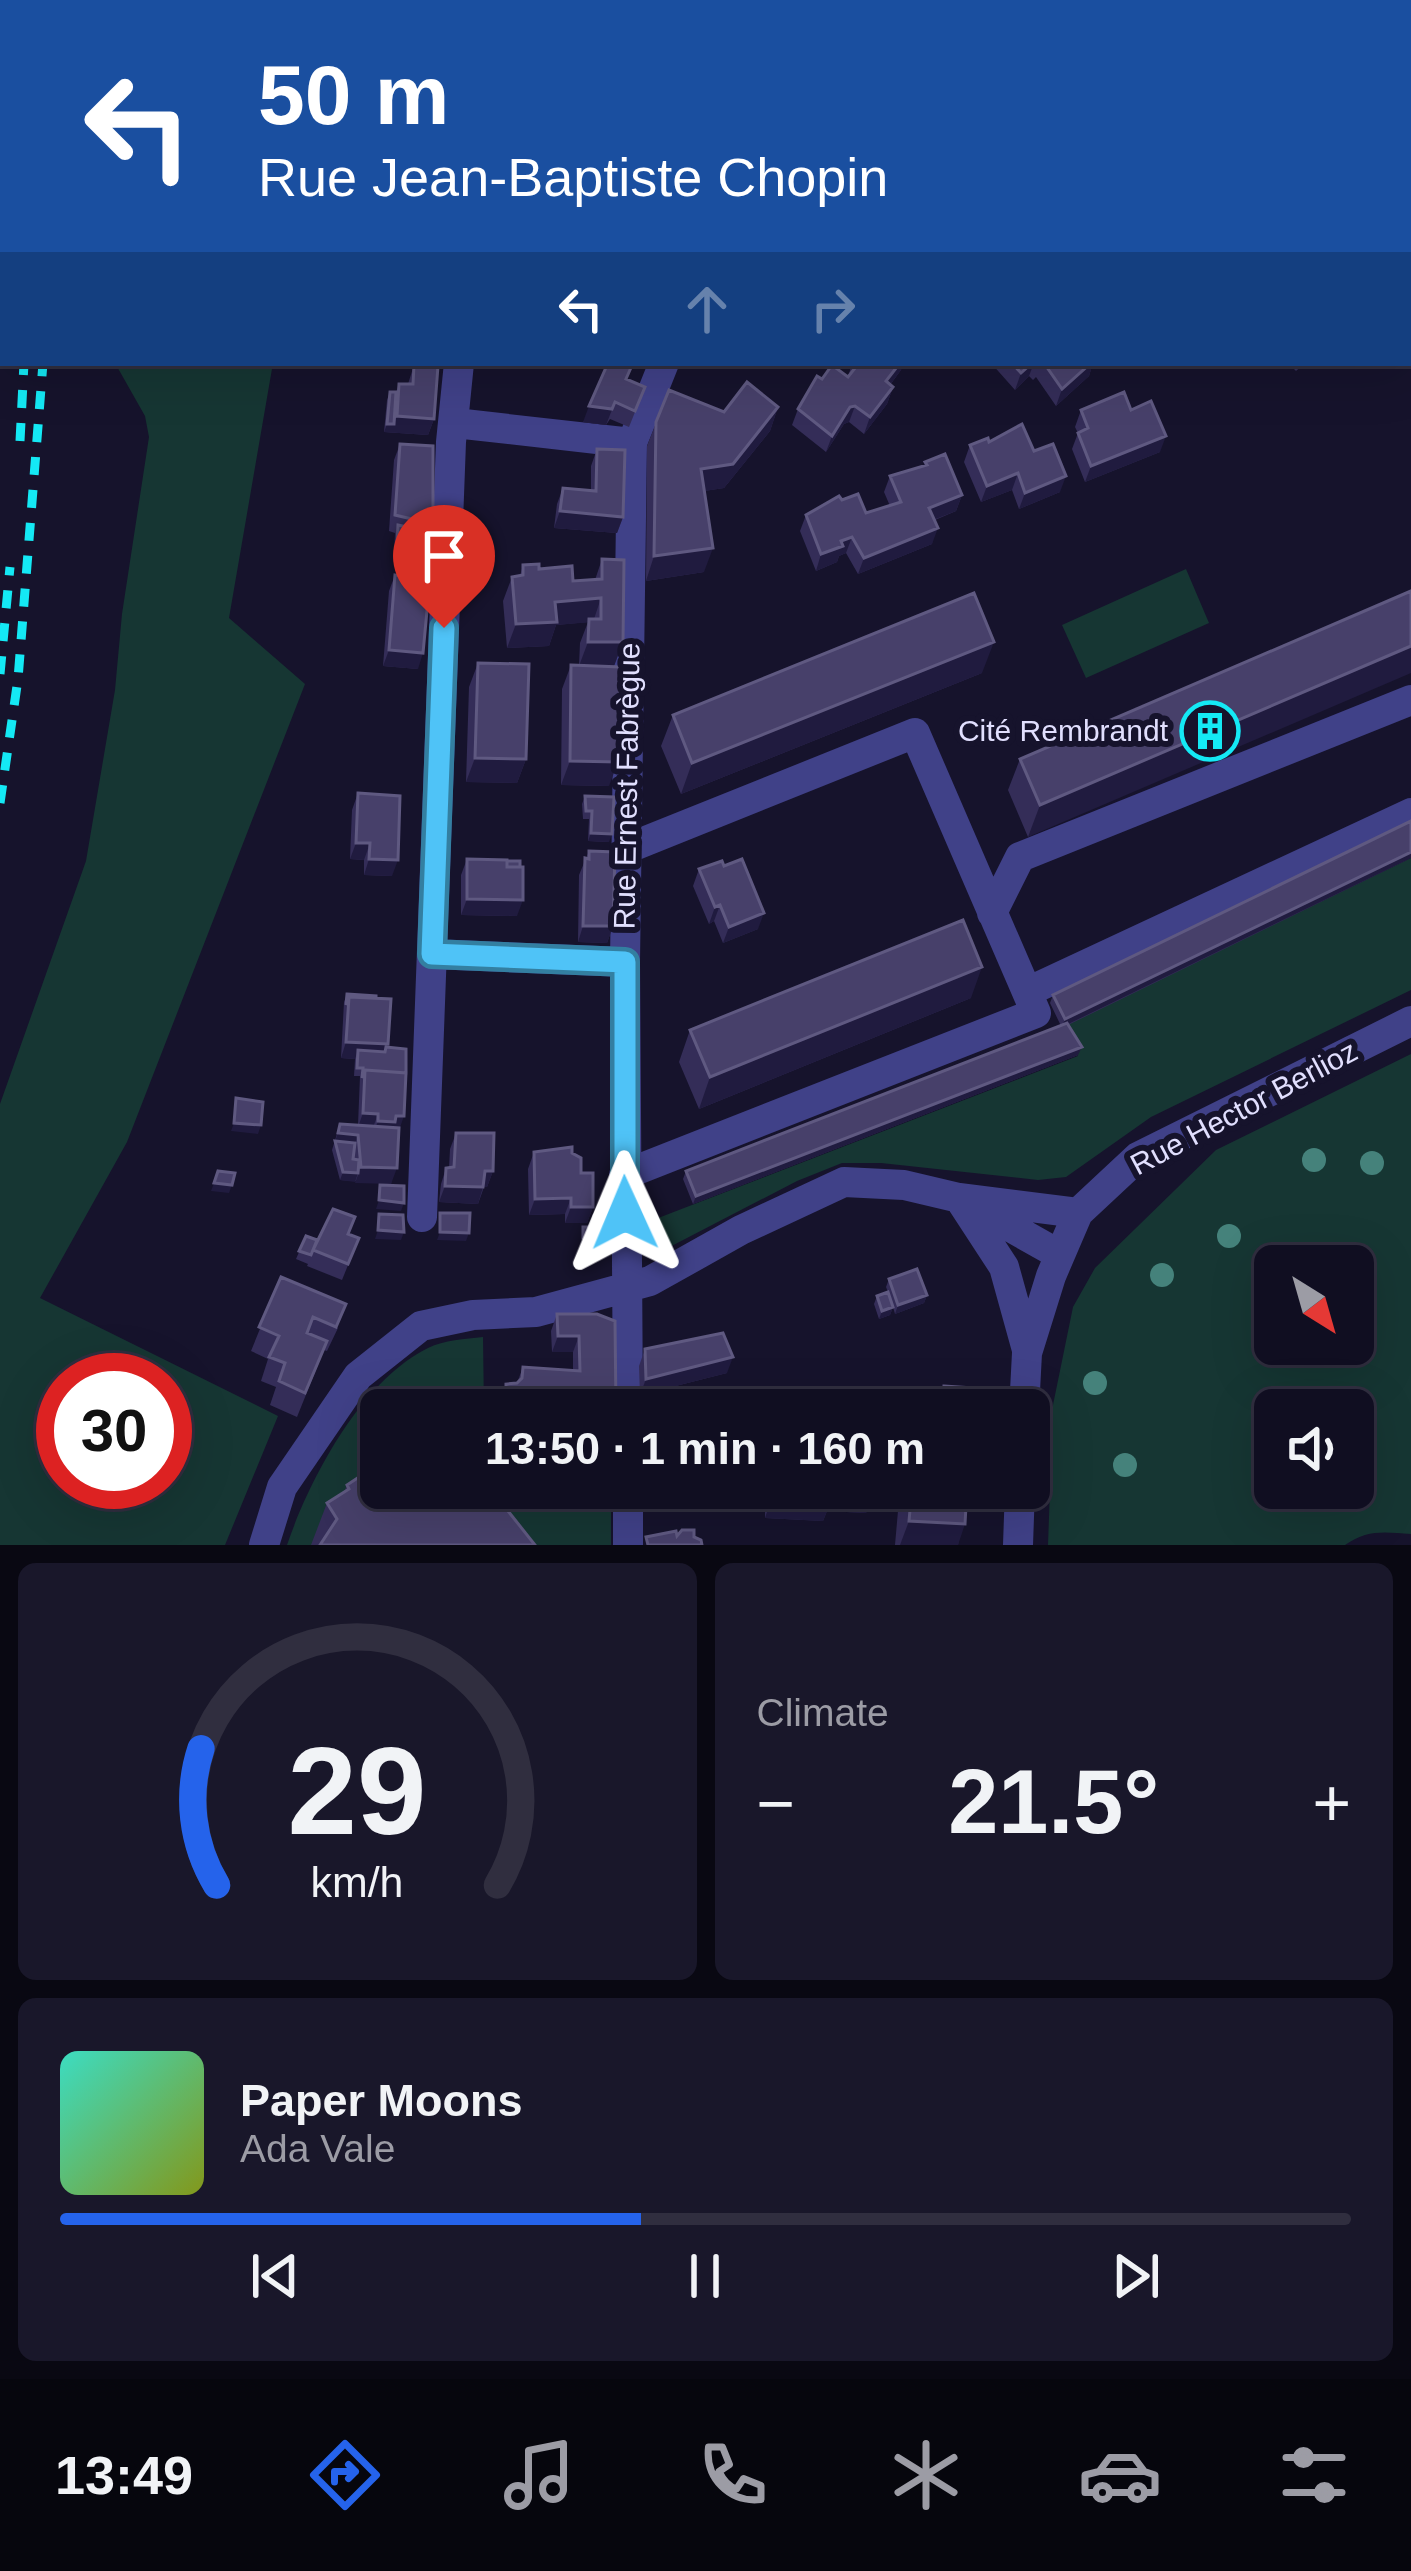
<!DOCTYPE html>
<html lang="en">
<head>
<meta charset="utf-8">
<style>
  :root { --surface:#100e21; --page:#19172a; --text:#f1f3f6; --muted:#9c9ca5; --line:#302e3f; --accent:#2563eb }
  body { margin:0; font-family:Arial,sans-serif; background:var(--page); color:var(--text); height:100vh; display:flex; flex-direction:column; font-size:45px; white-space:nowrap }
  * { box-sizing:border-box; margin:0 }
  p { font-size:39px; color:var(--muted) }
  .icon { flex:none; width:66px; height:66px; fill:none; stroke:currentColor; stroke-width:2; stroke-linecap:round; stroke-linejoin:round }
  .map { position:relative; height:1545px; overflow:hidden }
  .side { display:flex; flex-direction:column; gap:18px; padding:18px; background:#090812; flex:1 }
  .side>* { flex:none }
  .hud { position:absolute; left:0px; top:0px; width:1413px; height:366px; box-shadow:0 12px 48px #0002,0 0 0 3px var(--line); background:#1a4fa0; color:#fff; overflow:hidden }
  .needle { width:78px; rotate:143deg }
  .tools { position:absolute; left:1254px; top:1245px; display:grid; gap:24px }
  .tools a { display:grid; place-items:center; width:120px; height:120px; border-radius:18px; background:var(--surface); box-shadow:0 12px 48px #0002,0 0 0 3px var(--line); font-size:60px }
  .speed { position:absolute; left:36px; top:1353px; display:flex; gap:24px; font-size:60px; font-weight:700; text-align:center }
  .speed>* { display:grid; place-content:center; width:156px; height:156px; border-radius:50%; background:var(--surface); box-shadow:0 12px 48px #0002,0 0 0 3px var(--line); line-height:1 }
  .speed .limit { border:18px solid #d22; background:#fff; color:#111 }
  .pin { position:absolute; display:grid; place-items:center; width:102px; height:102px; color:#fff; margin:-123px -51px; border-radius:50% 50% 50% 0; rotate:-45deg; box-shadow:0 0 12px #0007 }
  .pin .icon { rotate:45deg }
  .me { position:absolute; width:132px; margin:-66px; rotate:359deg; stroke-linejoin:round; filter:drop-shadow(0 0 9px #0008) }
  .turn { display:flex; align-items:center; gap:42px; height:252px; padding:0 60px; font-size:54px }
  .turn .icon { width:156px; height:156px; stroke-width:2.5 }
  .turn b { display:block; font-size:84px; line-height:102px }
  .lanes { display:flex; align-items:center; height:114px; padding:0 60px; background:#0003; justify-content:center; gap:60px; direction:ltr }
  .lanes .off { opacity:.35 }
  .big { font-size:90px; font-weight:600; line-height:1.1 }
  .side .widget { flex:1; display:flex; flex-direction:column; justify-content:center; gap:18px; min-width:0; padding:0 42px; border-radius:18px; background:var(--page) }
  .side .dial { align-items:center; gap:0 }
  .dial svg { height:312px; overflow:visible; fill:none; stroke:var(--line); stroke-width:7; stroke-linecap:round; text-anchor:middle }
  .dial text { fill:var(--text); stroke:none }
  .song { display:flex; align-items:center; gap:36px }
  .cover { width:144px; height:144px; border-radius:18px; background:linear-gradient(135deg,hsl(170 70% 55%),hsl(70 70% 35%)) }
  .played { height:12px; border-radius:6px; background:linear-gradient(90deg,var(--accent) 45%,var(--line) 45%) }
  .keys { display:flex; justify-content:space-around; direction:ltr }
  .heat { display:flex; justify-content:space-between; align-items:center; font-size:66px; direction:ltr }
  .side .tiles { flex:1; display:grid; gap:18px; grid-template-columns:1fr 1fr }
  .widget:last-child { grid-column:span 2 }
  .trip { position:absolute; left:360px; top:1389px; width:690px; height:120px; border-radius:18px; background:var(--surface); box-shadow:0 12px 48px #0002,0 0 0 3px var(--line); font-weight:600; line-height:120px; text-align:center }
  .tabs { display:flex; height:192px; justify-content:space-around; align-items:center; background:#06060d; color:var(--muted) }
  .tabs .icon { width:84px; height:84px }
  .tabs .current { color:var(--accent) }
  .tabs b { font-size:54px; color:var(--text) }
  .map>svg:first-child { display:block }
</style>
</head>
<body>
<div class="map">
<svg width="1411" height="1545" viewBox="0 0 1411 1545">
  <rect width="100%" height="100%" fill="#16132c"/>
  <!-- green -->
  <path fill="#163633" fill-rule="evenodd" d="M115,363H273L229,618L305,684L127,1142L40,1298L278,1416L225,1545H0V1104L86,861L115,690L122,614L149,437L145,416ZM63,1380H165V1482H63Z
    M1186,569L1209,623L1086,678L1062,625Z
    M1411,858V990L1151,1117L1066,1177L1038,1180L881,1163H842L797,1181L660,1252L640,1237V1225L1078,1056L1062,1027Z
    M1411,1054V1534C1385,1532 1367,1529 1345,1545H1048L1053,1405L1073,1307L1095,1268L1216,1150ZM1353,1266V1344H1275V1266ZM1353,1410V1488H1275V1410Z
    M483,1337L484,1410H381V1488H611V1545H287C310,1478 361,1381 428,1348C444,1340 465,1339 483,1337Z"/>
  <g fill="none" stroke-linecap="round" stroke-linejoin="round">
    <!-- minor -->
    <path stroke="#404188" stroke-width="30" d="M540,3L541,0
      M807,3L808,0
      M1214,3V0
      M455,423L632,443
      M626,849L915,733L1027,992
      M992,913L1020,857L1411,700
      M432,954L625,962
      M624,1175L1036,1013L1027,992L1411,813
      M959,1198L1004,1267L1027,1350
      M975,1207L1060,1255
      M422,1217L451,442L459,363
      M628,1410L625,962L632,443L664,363
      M1024,1410L1027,1353L1051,1276L1078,1213L1138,1157L1411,1021
      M628,1488V1545
      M264,1545L282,1487L358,1376L421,1326L473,1315L536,1312L650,1281L741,1230L844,1182L904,1185L959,1198L1078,1213
      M1018,1545L1020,1488"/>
    <!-- rail -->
    <path stroke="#14e9f5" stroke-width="9" stroke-dasharray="18 15" stroke-linecap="butt" d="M23,0V3
      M20,441L24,363
      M0,674L10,567
      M0,803L18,679L43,363"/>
  </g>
  <!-- trees -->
  <g fill="#45827b">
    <circle cx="1314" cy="1160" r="12"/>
    <circle cx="1372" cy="1163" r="12"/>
    <circle cx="1229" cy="1236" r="12"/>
    <circle cx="1162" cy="1275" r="12"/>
    <circle cx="1095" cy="1383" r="12"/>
    <circle cx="1125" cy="1465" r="12"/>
  </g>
  <!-- wall -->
  <path fill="#342d58" d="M852,363H903L901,370L890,385L893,387L887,404L864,434L849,422L844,424L826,452L792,425L798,409L822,379L848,377Z
    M991,363H1093L1089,376L1056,406L1036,377L1033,380L1029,376L1015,390Z
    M1288,363H1305L1296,371Z
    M414,365L434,419L428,435L384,432L387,400L390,392H396L399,384H408Z
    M627,379L645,387L629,427L610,419L606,425L583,422Z
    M669,390L724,412L778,407L770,431L724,488L704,491V572L646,581L647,446Z
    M1081,410H1131L1160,452L1085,482L1072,449L1078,433L1075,427Z
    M989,442L1034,451L1060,492L1019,509L1012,490L981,502L964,462L970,445Z
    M400,444L433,524L426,559L394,552L395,533L389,531L394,460Z
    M597,449L623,517L617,533L554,528L557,504L563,488L591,490V466Z
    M925,462L962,495L956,511L935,520L932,544L858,574L846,553L839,556L837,562L816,571L800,531L806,515L842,500L866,513L890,506L884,492L890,476L924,466Z
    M602,559L623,642L614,666H592L609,786L561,785L562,689L571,665H579L580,643L588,622L556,625L549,646L507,648L503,601L512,577L520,576L523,565L573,581L595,580Z
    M395,575L418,669L383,666L389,591Z
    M1411,591L1028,837L1008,790L1020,759Z
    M478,663L526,759L517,783L466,782L469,687Z
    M982,673L681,794L661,746L673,715Z
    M358,793L392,876L364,875V860L350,859L352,810Z
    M585,796L609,842L588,841L589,819H583L582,804Z
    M589,851L613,926L607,943L578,942L579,875Z
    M1411,858L1068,1025L1078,1055L693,1204L683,1179L686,1171L1061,1026L1050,1003L1053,995Z
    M467,859L517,916L461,915V875Z
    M699,869L758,929L723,943L714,921L709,924L693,886Z
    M347,994L386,1047L399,1129L391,1184L340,1180L332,1150L340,1124L358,1125L360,1076H354L355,1059L341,1058L344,1002Z
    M971,998L699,1109L679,1062L690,1030Z
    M456,1133L493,1171L487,1187H484L478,1204L439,1202L441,1184L446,1168H449L450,1149Z
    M534,1152L572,1153L593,1207L587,1223H565V1214L529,1215L528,1169Z
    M349,1234L359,1238L342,1280L307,1266L308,1264L296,1259L306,1236L317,1240Z
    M281,1277L338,1328L327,1351L324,1350L297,1417L270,1405L276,1387L261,1381L268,1359L251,1351Z
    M889,1279L927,1295L924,1303L895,1314L893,1307L890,1315L879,1319L874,1304L877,1296L888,1292L886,1287Z
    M557,1314H597L616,1410H500V1400L506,1384L517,1383L523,1367L573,1370V1352H552L551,1331Z
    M645,1349L727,1373L640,1395L639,1366Z
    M347,1485L378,1493L434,1495L435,1490L516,1495L510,1513L535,1545H311L327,1503L344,1492Z
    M746,1488H895L894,1490L875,1489L866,1513L827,1511L823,1521L765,1518V1505L745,1504Z
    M900,1488H967L958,1545H895Z"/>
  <!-- shaded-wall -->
  <path fill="#201b3f" d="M900,363H903L901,370L880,398L886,381Z
    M1032,363H1034L1029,376L1015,390L1021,373Z
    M1091,363H1093L1089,376L1056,406L1062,389Z
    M893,387L887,404L864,434L870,417Z
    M615,402L606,425L583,422L589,406Z
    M855,406L849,422L844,424L826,452L832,436L850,407Z
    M778,407L770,431L724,488L692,493L701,469Z
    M397,416L434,419L428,435L384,432L387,424H394Z
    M1166,436L1160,452L1085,482L1091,466Z
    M1018,473L1012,490L981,502L987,486Z
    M1066,476L1060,492L1019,509L1025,493Z
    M962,495L956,511L923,524L929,508Z
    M560,511L623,517L617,533L554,528Z
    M938,528L932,544L858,574L864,558Z
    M852,537L846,553L839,556L837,562L816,571L821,554L841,541Z
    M713,548L704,572L646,581L654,556Z
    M601,598L593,622L556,625L549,646L507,648L516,624L555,602Z
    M588,642H623L614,666H579Z
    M994,642L982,673L681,794L692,763Z
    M1411,646V673L1028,837L1040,805Z
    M389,650L423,653L418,669L383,666Z
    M475,758L526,759L517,783L466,782Z
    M570,761L618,762L609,786L561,785Z
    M591,833L612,834L609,842L588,841Z
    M356,843H370L364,860L350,859Z
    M1411,852V858L1062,1027L1065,1019Z
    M369,859L398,860L392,876L364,875Z
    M467,899L523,900L517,916L461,915Z
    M720,905L714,921L709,924L715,907Z
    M764,913L758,929L723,943L729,927Z
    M583,926H613L607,943L578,942Z
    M982,967L971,998L699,1109L710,1077Z
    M346,1042L388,1044L382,1060L358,1050L355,1059L341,1058Z
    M1082,1047L1078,1055L693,1204L696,1196Z
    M363,1113L378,1114L372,1130H357Z
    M396,1116H404L398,1133L372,1137L378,1121Z
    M234,1123L261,1125L258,1134L231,1131Z
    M338,1133L358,1135L352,1151L335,1141Z
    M361,1167L397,1168L391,1184L355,1183Z
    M485,1171H493L487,1187H479Z
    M343,1172L358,1173L355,1182L340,1180Z
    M214,1183L232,1185L229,1193L211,1191Z
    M445,1186L483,1187L478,1204L439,1202Z
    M571,1198L565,1214L529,1215L535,1199Z
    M379,1200L404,1203L401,1211L376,1209Z
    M571,1207H593L587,1223H565Z
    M378,1230L404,1232L401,1240L375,1239Z
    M440,1232L469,1233L466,1241L437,1240Z
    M583,1238L612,1240L609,1248L580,1247Z
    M927,1295L924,1303L895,1314L898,1305Z
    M893,1307L890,1315L879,1319L882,1311Z
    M558,1336H579L573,1352H552Z
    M733,1357L727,1373L640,1395L646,1379Z
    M751,1488H771L765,1505L745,1504Z
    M775,1488H895L894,1490L875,1489L866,1513L827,1511L823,1521L765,1518Z
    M909,1521L965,1524L958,1545H900Z"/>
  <!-- building -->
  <path fill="#47406a" stroke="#5f5981" stroke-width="3" d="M587,0H623L635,3H586Z
    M707,0H757L756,3H713Z
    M959,0H993L997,3H963Z
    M1294,0H1333L1335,3H1291Z
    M1410,166L1411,167L1410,213Z
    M608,363H633L626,379L645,387L635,411L615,402L612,409L589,406Z
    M859,363H900L886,381L893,387L870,417L855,406L850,407L832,436L798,409L817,376L822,379L832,365L848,377Z
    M1012,363H1032L1021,373Z
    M1044,363H1091L1062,389Z
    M414,365L438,366L434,419L397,416L399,384H413Z
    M747,382L778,407L733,464L701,469L713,548L654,556L656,422L669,390L724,412Z
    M390,392H396L394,424H387Z
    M1124,392L1131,410L1151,401L1166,436L1091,466L1078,433L1088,428L1081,410Z
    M1022,424L1034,451L1053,444L1066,476L1025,493L1018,473L987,486L970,445L988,438L989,442Z
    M400,444L433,446V524L395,515Z
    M597,449L625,450L623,517L560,511L563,488L596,491Z
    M945,454L962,495L929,508L938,528L864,558L852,537L841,541L843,546L821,554L806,515L839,496L842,500L858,494L866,513L901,502L890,476L927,465L925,462Z
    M398,525L430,532L429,551L397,544Z
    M602,559L624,560L623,642H588L589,619H601V598L555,602L557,622L516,624L512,577L523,575V565L539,564V569L572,566L573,581L602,579Z
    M395,575L430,579L423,653L389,650Z
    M1411,591V646L1040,805L1020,759Z
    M974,593L994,642L692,763L673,715Z
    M478,663L529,664L526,759L475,758Z
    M571,665L620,667L618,762L570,761Z
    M358,793L400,796L398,860L369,859L370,843H356Z
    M585,796L614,797L612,834L591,833L592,811H586Z
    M1411,821V852L1065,1019L1053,995Z
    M589,851L615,852L613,926H583L585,858L589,859Z
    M467,859L507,860V867H523V900L467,899Z
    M742,859L764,913L729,927L720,905L715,907L699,869L722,861L724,866Z
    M507,861H520V867H507Z
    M963,920L982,967L710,1077L690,1030Z
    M347,994L376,996V998L349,997L346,1005Z
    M349,997L391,999L388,1044L346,1042Z
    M1067,1023L1082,1047L696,1196L686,1171Z
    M386,1047L406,1049V1073L365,1070L362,1078L363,1068H357L358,1050L385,1052Z
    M365,1070L406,1073L404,1116H396L395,1122L378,1121V1114L363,1113Z
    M236,1098L263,1102L261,1125L234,1123Z
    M340,1124L399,1128L397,1168L361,1167L358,1135L338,1133Z
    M456,1133H494L493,1171H485L483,1187L445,1186L446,1168L454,1167Z
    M335,1141L355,1143L353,1159L359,1160L358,1173L343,1172Z
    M572,1147V1153L581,1158V1173H593V1207H571V1198L535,1199L534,1152Z
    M218,1171L235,1173L232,1185L214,1183Z
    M380,1185L404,1186V1203L379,1200Z
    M333,1209L355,1217L348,1234L359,1238L348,1264L313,1250Z
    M440,1213H470L469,1233L440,1232Z
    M379,1214L403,1215L404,1232L378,1230Z
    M594,1216H611L612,1240L583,1238V1227H595Z
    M306,1236L317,1240L311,1255L299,1251Z
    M917,1269L927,1295L898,1305L889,1279Z
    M281,1277L346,1304L336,1327L313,1317L307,1333L327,1341L305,1393L279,1381L285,1363L269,1357L279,1336L259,1327Z
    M888,1292L893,1307L882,1311L877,1296Z
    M557,1314H597L615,1321L616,1410H506V1384L517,1383L522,1378L523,1367L580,1371L579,1336H558Z
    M723,1333L733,1357L646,1379L645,1349Z
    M944,1386L972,1388L971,1410H764V1399L811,1401L812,1390L872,1394L873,1388L944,1392Z
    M365,1473L378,1493L435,1495V1490L504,1488L516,1495L508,1511L535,1545H320L337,1519L327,1503L349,1489L347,1485Z
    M912,1488H967L965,1524L909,1521Z
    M682,1530H694V1537L701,1540L702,1545H648L646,1537L676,1531L677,1536Z"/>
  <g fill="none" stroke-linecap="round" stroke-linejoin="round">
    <!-- route casing -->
    <g stroke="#337fa1" stroke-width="30">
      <path id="route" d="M444,628L432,954L625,962V1213"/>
    </g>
    <!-- route -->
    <use href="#route" stroke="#4fc3f7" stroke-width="21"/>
  </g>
  <!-- icons -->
  <defs>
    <g id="building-ring" transform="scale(3)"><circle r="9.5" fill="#16132c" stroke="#14e9f5" stroke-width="1.5"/><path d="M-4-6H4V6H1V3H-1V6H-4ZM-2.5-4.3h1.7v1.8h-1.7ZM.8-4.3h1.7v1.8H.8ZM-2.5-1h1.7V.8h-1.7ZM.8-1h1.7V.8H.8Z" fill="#14e9f5"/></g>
  </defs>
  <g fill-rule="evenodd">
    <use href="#building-ring" x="1210" y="731"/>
  </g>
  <g text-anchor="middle" stroke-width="12" stroke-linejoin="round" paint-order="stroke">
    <!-- poi labels -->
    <g font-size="30" fill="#e1dffe" stroke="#16132c" text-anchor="end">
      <text x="1168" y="741">Cité Rembrandt</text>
    </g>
    <!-- street labels -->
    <g font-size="30" fill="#e1dffe" stroke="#16132c">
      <text transform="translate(627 786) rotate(-89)" y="10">Rue Ernest Fabrègue</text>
      <text transform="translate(1244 1108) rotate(-28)" y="10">Rue Hector Berlioz</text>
    </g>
  </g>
</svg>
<div class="tools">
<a><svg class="needle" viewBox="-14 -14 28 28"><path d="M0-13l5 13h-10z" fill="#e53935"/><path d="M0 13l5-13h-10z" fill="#9c9ca5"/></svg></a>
<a><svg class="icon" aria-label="sound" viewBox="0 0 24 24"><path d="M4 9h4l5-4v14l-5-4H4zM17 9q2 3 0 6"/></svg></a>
</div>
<div class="speed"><div class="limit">30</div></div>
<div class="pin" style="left:444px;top:628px;background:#d93025"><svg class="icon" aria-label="arrive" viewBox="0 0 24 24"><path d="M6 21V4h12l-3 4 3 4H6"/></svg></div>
<svg class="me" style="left:625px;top:1213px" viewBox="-20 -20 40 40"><path d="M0-17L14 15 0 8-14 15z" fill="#4fc3f7" stroke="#fff" stroke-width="4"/></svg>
<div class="trip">13:50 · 1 min · 160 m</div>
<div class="hud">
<div class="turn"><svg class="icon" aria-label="left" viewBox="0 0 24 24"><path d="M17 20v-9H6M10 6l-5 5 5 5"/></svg><div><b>50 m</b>Rue Jean-Baptiste Chopin</div></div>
<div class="lanes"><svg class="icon" aria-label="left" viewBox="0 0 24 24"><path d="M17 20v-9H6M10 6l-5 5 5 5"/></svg><svg class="icon off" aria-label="ahead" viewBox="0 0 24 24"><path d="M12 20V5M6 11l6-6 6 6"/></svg><svg class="icon off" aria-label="right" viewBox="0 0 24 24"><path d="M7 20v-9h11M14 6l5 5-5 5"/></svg></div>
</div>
</div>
<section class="side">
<div class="tiles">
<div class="widget dial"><svg viewBox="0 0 100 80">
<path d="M14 69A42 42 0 1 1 86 69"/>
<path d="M14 69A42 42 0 0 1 10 34" stroke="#2563eb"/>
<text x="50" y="56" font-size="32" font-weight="700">29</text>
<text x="50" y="72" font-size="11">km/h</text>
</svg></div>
<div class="widget"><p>Climate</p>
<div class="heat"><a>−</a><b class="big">21.5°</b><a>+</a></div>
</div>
<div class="widget">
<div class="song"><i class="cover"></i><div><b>Paper Moons</b><p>Ada Vale</p></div></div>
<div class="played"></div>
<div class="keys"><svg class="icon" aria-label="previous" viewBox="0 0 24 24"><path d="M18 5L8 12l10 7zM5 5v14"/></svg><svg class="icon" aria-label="pause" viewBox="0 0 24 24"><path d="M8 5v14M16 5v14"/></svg><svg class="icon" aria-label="next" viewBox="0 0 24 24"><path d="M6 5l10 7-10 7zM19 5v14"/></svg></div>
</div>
</div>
</section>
<nav class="tabs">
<b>13:49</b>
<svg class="icon current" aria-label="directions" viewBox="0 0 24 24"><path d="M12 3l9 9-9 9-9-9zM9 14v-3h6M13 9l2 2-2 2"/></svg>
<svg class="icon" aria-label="music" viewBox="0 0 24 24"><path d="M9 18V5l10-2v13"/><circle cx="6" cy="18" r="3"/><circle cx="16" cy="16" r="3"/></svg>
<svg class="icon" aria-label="phone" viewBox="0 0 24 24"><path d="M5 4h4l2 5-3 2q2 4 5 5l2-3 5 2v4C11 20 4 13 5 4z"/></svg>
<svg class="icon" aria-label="climate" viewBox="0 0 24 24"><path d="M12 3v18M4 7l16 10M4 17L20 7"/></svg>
<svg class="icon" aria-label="car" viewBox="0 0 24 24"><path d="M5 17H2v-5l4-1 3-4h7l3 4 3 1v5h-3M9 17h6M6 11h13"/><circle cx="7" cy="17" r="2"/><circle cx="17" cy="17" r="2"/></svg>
<svg class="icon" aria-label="filters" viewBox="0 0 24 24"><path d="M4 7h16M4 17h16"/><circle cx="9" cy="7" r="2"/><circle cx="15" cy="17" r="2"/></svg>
</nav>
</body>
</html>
